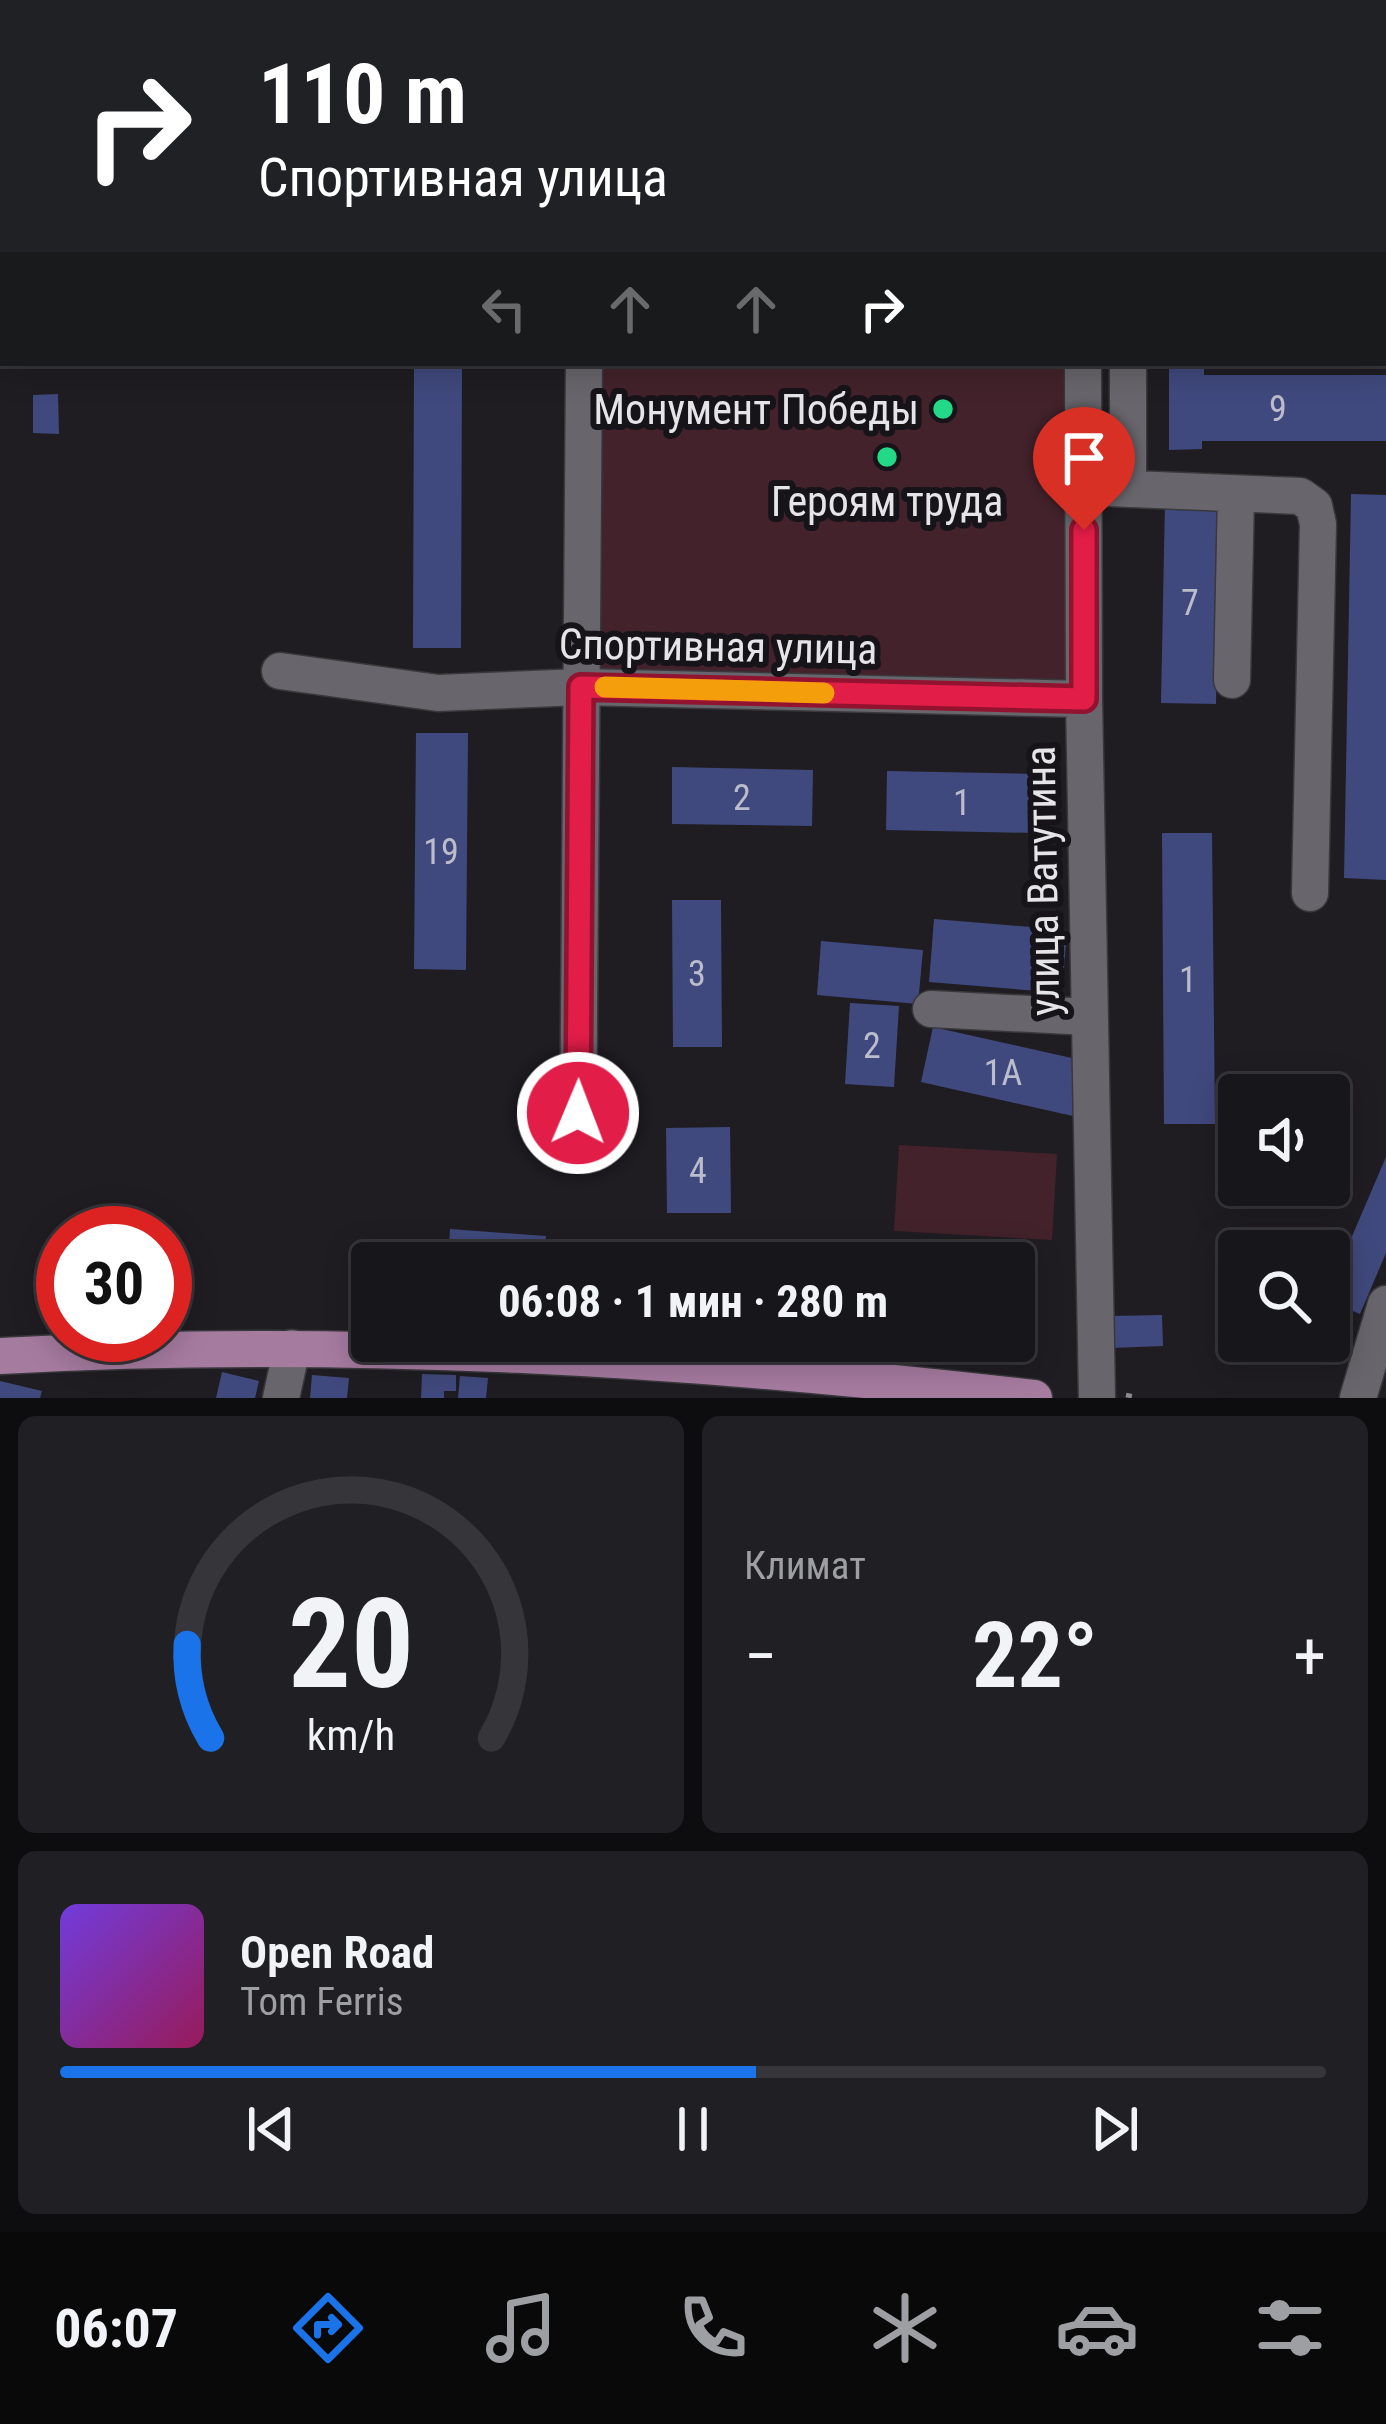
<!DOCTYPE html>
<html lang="ru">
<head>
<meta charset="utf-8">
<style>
  :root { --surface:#17161a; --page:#201f23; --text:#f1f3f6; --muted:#9e9fa2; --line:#363539; --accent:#1a73e8 }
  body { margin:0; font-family:"Roboto Condensed",sans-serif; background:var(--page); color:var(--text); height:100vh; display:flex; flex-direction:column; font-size:45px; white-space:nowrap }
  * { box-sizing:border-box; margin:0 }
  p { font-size:39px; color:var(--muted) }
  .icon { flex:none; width:66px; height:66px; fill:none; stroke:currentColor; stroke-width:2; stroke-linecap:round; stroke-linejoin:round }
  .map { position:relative; height:1398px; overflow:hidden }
  .drawer { display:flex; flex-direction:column; gap:18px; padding:18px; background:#0d0c0e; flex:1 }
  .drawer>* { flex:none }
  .guide { position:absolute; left:0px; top:0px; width:1386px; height:366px; box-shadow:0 6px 30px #0003,0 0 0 3px var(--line); background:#202124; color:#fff; overflow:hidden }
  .tools { position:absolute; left:1218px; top:1074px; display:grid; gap:24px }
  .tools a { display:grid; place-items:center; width:132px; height:132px; border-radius:12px; background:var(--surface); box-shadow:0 6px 30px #0003,0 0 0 3px var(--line); font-size:60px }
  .speed { position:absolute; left:36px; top:1206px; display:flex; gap:24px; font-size:60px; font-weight:700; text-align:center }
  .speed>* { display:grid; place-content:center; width:156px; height:156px; border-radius:50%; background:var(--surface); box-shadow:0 6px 30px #0003,0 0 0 3px var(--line); line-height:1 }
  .speed .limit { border:18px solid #d22; background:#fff; color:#111 }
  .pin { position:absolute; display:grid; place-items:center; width:102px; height:102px; color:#fff; margin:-123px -51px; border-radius:50% 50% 50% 0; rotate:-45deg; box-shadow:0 0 12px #0007 }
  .pin .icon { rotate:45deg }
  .me { position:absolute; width:132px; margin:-66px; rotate:1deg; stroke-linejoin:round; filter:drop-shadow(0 0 9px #0008) }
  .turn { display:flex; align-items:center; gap:42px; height:252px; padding:0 60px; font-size:54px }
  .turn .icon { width:156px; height:156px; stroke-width:2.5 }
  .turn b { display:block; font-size:84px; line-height:102px }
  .lanes { display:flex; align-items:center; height:114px; padding:0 60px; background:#0003; justify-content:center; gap:60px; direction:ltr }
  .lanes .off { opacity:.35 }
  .big { font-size:90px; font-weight:700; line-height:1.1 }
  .drawer .tile { flex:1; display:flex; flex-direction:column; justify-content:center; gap:18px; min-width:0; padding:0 42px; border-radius:18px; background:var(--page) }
  .drawer .dial { align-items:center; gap:0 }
  .dial svg { height:312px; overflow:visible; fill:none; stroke:var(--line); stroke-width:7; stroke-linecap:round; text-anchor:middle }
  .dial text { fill:var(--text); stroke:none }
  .song { display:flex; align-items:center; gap:36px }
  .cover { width:144px; height:144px; border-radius:18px; background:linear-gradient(135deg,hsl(260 70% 55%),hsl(330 70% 35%)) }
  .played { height:12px; border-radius:6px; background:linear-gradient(90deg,var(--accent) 55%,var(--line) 55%) }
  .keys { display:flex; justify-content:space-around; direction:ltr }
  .heat { display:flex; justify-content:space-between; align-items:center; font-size:66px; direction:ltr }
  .drawer .tiles { flex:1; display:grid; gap:18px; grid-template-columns:1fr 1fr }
  .tile:last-child { grid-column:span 2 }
  .trip { position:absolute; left:351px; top:1242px; width:684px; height:120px; border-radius:12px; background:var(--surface); box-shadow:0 6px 30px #0003,0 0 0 3px var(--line); font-weight:700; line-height:120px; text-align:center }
  .tabs { display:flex; height:192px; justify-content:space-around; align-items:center; background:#09090a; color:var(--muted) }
  .tabs .icon { width:84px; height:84px }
  .tabs .on { color:var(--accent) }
  .tabs b { font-size:54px; color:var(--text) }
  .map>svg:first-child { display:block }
</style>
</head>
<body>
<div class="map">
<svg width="1386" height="1398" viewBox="0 0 1386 1398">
  <rect width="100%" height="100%" fill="#1f1d22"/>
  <!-- green -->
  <path fill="#43222b" d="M600,0H1072L1073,3H600Z
    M598,363H1076L1073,686L595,672Z
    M899,1145L1057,1154L1052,1240L894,1231Z"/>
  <!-- building -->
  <path fill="#40497d" d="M414,363H462L461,648H413Z
    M1169,364H1204V375H1386V441H1202V449L1169,450Z
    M58,394L59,434L33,433V395Z
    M1351,494L1386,495V880L1344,878Z
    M1165,501H1218L1216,704L1161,703Z
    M416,733H468L466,970L414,969Z
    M672,767L813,770L812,826L672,824Z
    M887,771L1037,774L1036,833L886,830Z
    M1162,833H1212L1215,1124H1164Z
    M672,900H721L722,1047H673Z
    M934,919L1067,930L1062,993L929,982Z
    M821,941L923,950L918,1004L817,995Z
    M850,1003L899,1006L894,1087L845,1084Z
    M933,1027L1085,1061L1073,1116L921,1082Z
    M730,1127L731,1213H667L666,1128Z
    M1386,1157V1253L1360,1314L1329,1301V1290Z
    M450,1229L546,1236L544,1263H448Z
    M1014,1292H1022L1018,1335L1014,1334Z
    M1162,1315L1163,1346L1111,1348L1110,1316Z
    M222,1372L259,1381L255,1398H216Z
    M422,1374L456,1375V1391H444V1398H421Z
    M312,1375L349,1378L347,1398H310Z
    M460,1376L488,1378L486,1398H458Z
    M0,1381L42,1391L40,1398H0Z"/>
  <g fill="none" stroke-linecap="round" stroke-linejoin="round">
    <!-- minor casing -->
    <g stroke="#39383c" stroke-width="39">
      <path id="minor" d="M1302,0V3
        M588,3V0
        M1089,3V0
        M1232,3V0
        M1383,346L1386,347
        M1083,363L1084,699L1097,1398
        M1084,487L1300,496L1314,506L1318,524L1310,893
        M1128,489V363
        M280,671L438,693L581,687L1084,699
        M1232,680L1236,494
        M931,1009L1089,1017
        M578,1151L584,363
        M281,1398L292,1348
        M1358,1398L1386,1304"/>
    </g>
    <!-- major casing -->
    <g stroke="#39383c" stroke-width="39">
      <path id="major" d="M0,1356C346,1337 690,1358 1034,1398"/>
    </g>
    <!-- path -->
    <path stroke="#8b8a8e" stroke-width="4.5" stroke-dasharray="6 9" stroke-linecap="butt" d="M1126,1395L1140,1398"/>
    <!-- minor -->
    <use href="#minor" stroke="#68666c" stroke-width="36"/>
    <!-- major -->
    <use href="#major" stroke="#a67ba0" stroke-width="36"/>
  </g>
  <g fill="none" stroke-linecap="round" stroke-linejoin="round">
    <!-- route casing -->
    <g stroke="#92132f" stroke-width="30">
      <path id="route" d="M578,1113L581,687L1084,699V530"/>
    </g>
    <!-- route -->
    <use href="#route" stroke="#e11d48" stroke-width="21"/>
    <!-- slow -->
    <path stroke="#f59e0b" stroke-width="21" d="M605,687L824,693"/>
  </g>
  <!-- markers -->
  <g fill="#23d886" stroke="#161419" stroke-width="4.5">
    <circle cx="943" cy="409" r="12"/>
    <circle cx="887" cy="457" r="12"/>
  </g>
  <g text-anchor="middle" stroke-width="12" stroke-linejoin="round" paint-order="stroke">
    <!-- number labels -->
    <g font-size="36" fill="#bcbdcc">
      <text x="1278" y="421">9</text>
      <text x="1190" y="615">7</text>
      <text x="742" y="810">2</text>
      <text x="962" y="815">1</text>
      <text x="441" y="864">19</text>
      <text x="697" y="986">3</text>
      <text x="1188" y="992">1</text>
      <text x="872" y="1058">2</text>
      <text x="1003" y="1085">1А</text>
      <text x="698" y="1183">4</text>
    </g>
    <!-- poi labels -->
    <g font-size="42" fill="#e5e4e7" stroke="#161419" text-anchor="end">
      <text x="919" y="424">Монумент Победы</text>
      <text x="887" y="516" text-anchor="middle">Героям труда</text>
    </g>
    <!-- street labels -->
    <g font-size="42" fill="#e5e4e7" stroke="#161419">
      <text transform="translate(718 646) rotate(1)" y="15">Спортивная улица</text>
      <text transform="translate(1042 881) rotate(-91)" y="15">улица Ватутина</text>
    </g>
  </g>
</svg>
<div class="tools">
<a><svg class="icon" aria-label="sound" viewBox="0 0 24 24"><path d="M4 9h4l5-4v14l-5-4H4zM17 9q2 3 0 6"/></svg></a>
<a><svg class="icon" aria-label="search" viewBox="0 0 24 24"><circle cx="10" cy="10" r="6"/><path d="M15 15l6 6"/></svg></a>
</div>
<div class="speed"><div class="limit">30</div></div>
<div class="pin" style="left:1084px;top:530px;background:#d93025"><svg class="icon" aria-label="arrive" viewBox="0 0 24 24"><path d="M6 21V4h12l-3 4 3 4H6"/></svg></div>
<svg class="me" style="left:578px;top:1113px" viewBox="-20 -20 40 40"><circle r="17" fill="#e11d48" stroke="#fff" stroke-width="3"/><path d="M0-11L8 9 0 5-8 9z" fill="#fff"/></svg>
<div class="trip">06:08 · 1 мин · 280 m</div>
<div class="guide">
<div class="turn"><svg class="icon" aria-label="right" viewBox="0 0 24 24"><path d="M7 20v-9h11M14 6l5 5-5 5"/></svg><div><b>110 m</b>Спортивная улица</div></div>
<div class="lanes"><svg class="icon off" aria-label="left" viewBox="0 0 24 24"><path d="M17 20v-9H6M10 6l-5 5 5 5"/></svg><svg class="icon off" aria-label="ahead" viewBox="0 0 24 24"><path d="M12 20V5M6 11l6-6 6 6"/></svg><svg class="icon off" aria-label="ahead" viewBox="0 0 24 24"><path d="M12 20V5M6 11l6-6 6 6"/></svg><svg class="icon" aria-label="right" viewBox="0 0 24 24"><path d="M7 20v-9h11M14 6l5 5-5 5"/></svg></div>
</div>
</div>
<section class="drawer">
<div class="tiles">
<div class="tile dial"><svg viewBox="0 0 100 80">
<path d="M14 69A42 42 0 1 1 86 69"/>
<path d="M14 69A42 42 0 0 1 8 45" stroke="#1a73e8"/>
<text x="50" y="56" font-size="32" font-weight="700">20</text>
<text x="50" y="72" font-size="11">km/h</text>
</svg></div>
<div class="tile"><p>Климат</p>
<div class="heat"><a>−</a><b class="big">22°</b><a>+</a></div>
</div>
<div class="tile">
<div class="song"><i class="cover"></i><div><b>Open Road</b><p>Tom Ferris</p></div></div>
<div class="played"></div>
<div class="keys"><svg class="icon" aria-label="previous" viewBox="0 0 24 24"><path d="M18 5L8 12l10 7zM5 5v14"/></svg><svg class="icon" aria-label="pause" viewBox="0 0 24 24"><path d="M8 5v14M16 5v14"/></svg><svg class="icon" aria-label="next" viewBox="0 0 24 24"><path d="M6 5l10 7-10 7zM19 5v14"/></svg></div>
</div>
</div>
</section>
<nav class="tabs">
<b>06:07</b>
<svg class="icon on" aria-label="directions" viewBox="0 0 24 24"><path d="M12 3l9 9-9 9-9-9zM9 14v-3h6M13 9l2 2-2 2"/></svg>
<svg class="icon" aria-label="music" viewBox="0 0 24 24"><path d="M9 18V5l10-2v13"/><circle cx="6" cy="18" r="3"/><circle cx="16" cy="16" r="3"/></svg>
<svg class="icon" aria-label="phone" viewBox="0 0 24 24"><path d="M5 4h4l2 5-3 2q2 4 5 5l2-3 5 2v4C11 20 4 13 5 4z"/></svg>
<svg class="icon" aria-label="climate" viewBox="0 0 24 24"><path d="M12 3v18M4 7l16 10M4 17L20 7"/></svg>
<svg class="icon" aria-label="car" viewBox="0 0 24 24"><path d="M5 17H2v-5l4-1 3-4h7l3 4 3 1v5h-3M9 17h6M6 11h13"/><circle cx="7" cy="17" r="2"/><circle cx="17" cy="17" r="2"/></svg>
<svg class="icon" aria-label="filters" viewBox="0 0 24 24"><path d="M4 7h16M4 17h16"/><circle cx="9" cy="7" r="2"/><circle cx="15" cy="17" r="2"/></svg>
</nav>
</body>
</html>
